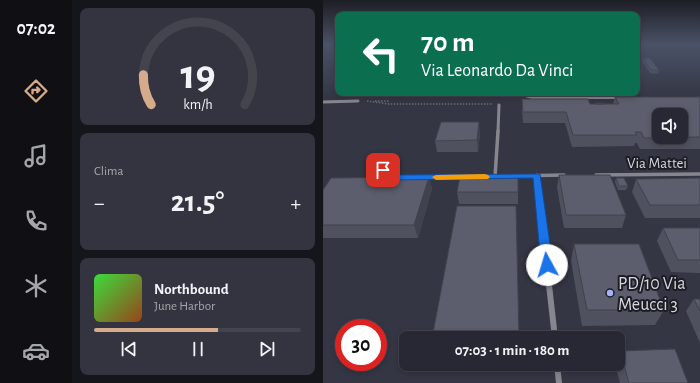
<!DOCTYPE html>
<html lang="it">
<head>
<meta charset="utf-8">
<style>
  :root { --surface:#272833; --page:#33343f; --text:#f1f3f6; --muted:#a4a6ac; --line:#43444e; --accent:#d6ab8b }
  body { margin:0; font-family:"Alegreya Sans",sans-serif; background:var(--page); color:var(--text); height:100vh; display:flex; flex-direction:column; font-size:15px; white-space:nowrap }
  * { box-sizing:border-box; margin:0 }
  p { font-size:13px; color:var(--muted) }
  .icon { flex:none; width:22px; height:22px; fill:none; stroke:currentColor; stroke-width:2; stroke-linecap:round; stroke-linejoin:round }
  .map { position:relative; flex:1; overflow:hidden }
  .drawer { display:flex; flex-direction:column; gap:8px; padding:8px; background:#15161c; width:251px }
  .drawer>* { flex:none }
  .guide { position:absolute; left:12px; top:12px; width:305px; height:84px; border-radius:8px; box-shadow:0 2px 6px #0003,0 0 0 1px var(--line); background:#0b6e4f; color:#fff; overflow:hidden }
  .buttons { position:absolute; left:329px; top:108px; display:grid; gap:8px }
  .buttons a { display:grid; place-items:center; width:36px; height:36px; border-radius:8px; background:var(--surface); box-shadow:0 2px 6px #0003,0 0 0 1px var(--line); font-size:20px }
  .speed { position:absolute; left:12px; top:319px; display:flex; gap:8px; font-size:20px; font-weight:700; text-align:center }
  .speed>* { display:grid; place-content:center; width:52px; height:52px; border-radius:50%; background:var(--surface); box-shadow:0 2px 6px #0003,0 0 0 1px var(--line); line-height:1 }
  .speed .limit { border:6px solid #d22; background:#fff; color:#111 }
  .pin { position:absolute; display:grid; place-items:center; width:34px; height:34px; color:#fff; margin:-17px; border-radius:8px; box-shadow:0 2px 6px #0006 }
  .me { position:absolute; width:44px; margin:-22px; rotate:354deg; stroke-linejoin:round; filter:drop-shadow(0 0 3px #0008) }
  .turn { display:flex; align-items:center; gap:14px; height:84px; padding:0 20px; font-size:18px }
  .turn .icon { width:52px; height:52px; stroke-width:2.5 }
  .turn b { display:block; font-size:28px; line-height:34px }
  .big { font-size:30px; font-weight:700; line-height:1.1 }
  .drawer .tile { flex:1; display:flex; flex-direction:column; justify-content:center; gap:6px; min-width:0; padding:0 14px; border-radius:8px; background:var(--page) }
  .drawer .dial { align-items:center; gap:0 }
  .dial svg { height:104px; overflow:visible; fill:none; stroke:var(--line); stroke-width:7; stroke-linecap:round; text-anchor:middle }
  .dial text { fill:var(--text); stroke:none }
  .song { display:flex; align-items:center; gap:12px }
  .cover { width:48px; height:48px; border-radius:6px; background:linear-gradient(135deg,hsl(120 70% 55%),hsl(20 70% 35%)) }
  .played { height:4px; border-radius:2px; background:linear-gradient(90deg,var(--accent) 60%,var(--line) 60%) }
  .keys { display:flex; justify-content:space-around; direction:ltr }
  .heat { display:flex; justify-content:space-between; align-items:center; font-size:22px; direction:ltr }
  .trip { position:absolute; left:76px; top:331px; width:226px; height:40px; border-radius:8px; background:var(--surface); box-shadow:0 2px 6px #0003,0 0 0 1px var(--line); font-weight:700; line-height:40px; text-align:center }
  main { display:flex; flex:1; min-height:0 }
  .tab-bar { display:flex; flex-direction:column; width:72px; justify-content:space-around; align-items:center; background:#101014; color:var(--muted) }
  .tab-bar .icon { width:28px; height:28px }
  .tab-bar .on { color:var(--accent) }
  .tab-bar b { font-size:18px; color:var(--text) }
  .map>svg:first-child { display:block }
</style>
</head>
<body>
<main>
<nav class="tab-bar">
<b>07:02</b>
<svg class="icon on" aria-label="directions" viewBox="0 0 24 24"><path d="M12 3l9 9-9 9-9-9zM9 14v-3h6M13 9l2 2-2 2"/></svg>
<svg class="icon" aria-label="music" viewBox="0 0 24 24"><path d="M9 18V5l10-2v13"/><circle cx="6" cy="18" r="3"/><circle cx="16" cy="16" r="3"/></svg>
<svg class="icon" aria-label="phone" viewBox="0 0 24 24"><path d="M5 4h4l2 5-3 2q2 4 5 5l2-3 5 2v4C11 20 4 13 5 4z"/></svg>
<svg class="icon" aria-label="climate" viewBox="0 0 24 24"><path d="M12 3v18M4 7l16 10M4 17L20 7"/></svg>
<svg class="icon" aria-label="car" viewBox="0 0 24 24"><path d="M5 17H2v-5l4-1 3-4h7l3 4 3 1v5h-3M9 17h6M6 11h13"/><circle cx="7" cy="17" r="2"/><circle cx="17" cy="17" r="2"/></svg>
</nav>
<section class="drawer">
<div class="tile dial"><svg viewBox="0 0 100 80">
<path d="M14 69A42 42 0 1 1 86 69"/>
<path d="M14 69A42 42 0 0 1 8 46" stroke="#d6ab8b"/>
<text x="50" y="56" font-size="32" font-weight="700">19</text>
<text x="50" y="72" font-size="11">km/h</text>
</svg></div>
<div class="tile"><p>Clima</p>
<div class="heat"><a>−</a><b class="big">21.5°</b><a>+</a></div>
</div>
<div class="tile">
<div class="song"><i class="cover"></i><div><b>Northbound</b><p>June Harbor</p></div></div>
<div class="played"></div>
<div class="keys"><svg class="icon" aria-label="previous" viewBox="0 0 24 24"><path d="M18 5L8 12l10 7zM5 5v14"/></svg><svg class="icon" aria-label="pause" viewBox="0 0 24 24"><path d="M8 5v14M16 5v14"/></svg><svg class="icon" aria-label="next" viewBox="0 0 24 24"><path d="M6 5l10 7-10 7zM19 5v14"/></svg></div>
</div>
</section>
<div class="map">
<svg width="377" height="383" viewBox="0 0 377 383">
  <rect width="100%" height="100%" fill="#343644"/>
  <g fill="none" stroke-linecap="round" stroke-linejoin="round">
    <!-- path -->
    <path stroke="#6a6c78" stroke-width="1.5" stroke-dasharray="1.5 1.5" stroke-linecap="butt" d="M44,101L66,104H170
      M52,101H67"/>
    <!-- lane -->
    <path stroke="#86878e" stroke-width="2" d="M199,95L209,98H299L301,97L300,93"/>
    <!-- street-far3 -->
    <path stroke="#86878e" stroke-width="3" d="M0,102L35,101
      M175,132L176,105"/>
    <!-- street-far2 -->
    <path stroke="#86878e" stroke-width="3.5" d="M60,170L70,178H75
      M214,175L216,195
      M273,175L377,174
      M189,176L241,175
      M101,177H143
      M172,177L175,131"/>
    <!-- street-far1 -->
    <path stroke="#86878e" stroke-width="4.5" d="M216,194L225,277"/>
    <!-- street -->
    <path stroke="#86878e" stroke-width="6" d="M225,276L232,338
      M234,364L236,383"/>
  </g>
  <!-- wall -->
  <path fill="#4f515f" d="M320,58L336,70L335,74L327,73L319,61Z
    M314,59L319,71L318,74H314Z
    M52,93H65L62,96H53Z
    M292,97H377V149H317L314,143H312L311,146L249,147L242,123H200L199,110V99L267,104H272V103L290,104Z
    M157,133L155,152H114L112,141Z
    M236,175L303,215L299,228H241L234,187Z
    M106,177L109,189L95,238H0V190Z
    M293,178L305,186L303,190H295L292,182Z
    M377,178V218H322L309,192L313,179Z
    M134,192H195V204H136Z
    M340,228H377V273L348,272L334,241Z
    M251,244L341,310L332,325L259,326L248,261Z
    M371,299H377V343L363,311Z
    M297,351L365,383H297L292,364H295V356Z
    M109,364H196V367H110Z"/>
  <!-- shaded-wall -->
  <path fill="#40424d" d="M62,93H65L62,96Z
    M156,122L157,133L155,152L154,140Z
    M106,177L109,189L95,238L91,225Z"/>
  <!-- building -->
  <path fill="#5c5e6e" stroke="#40424d" fill-rule="evenodd" d="M320,58H327L336,70H328Z
    M314,59L319,71H314Z
    M292,97H377V137L321,138L318,132H312L314,135H250L243,112H200L199,99H265L267,104H296ZM336,115H358V137H336Z
    M272,103H281V104H273Z
    M118,122H156L154,140L112,141Z
    M236,175H287L303,215H243Z
    M137,176H195V192H134Z
    M106,177L91,225H0V190L8,178Z
    M293,178H301L305,186H296Z
    M377,178V205H327L313,179Z
    M134,206H193L196,338H109Z
    M340,228H377V260H355Z
    M251,244H316L341,310H264Z
    M371,299H377V311Z
    M352,349L365,383H306L297,351Z"/>
  <!-- sky -->
  <linearGradient id="sky" x2="0" y2="1"><stop stop-color="#1d1e25"/><stop offset="0.45" stop-color="#4a5267"/><stop offset="1" stop-color="#4a5267" stop-opacity="0"/></linearGradient>
  <rect width="377" height="98" fill="url(#sky)"/>
  <!-- route -->
  <path fill="#1a73e8" stroke="#114b97" d="M60,168L72,175L217,174L230,265L228,269L224,270L220,269L218,265L210,178L70,180L57,172L56,170Z"/>
  <!-- slow -->
  <path fill="#f59e0b" d="M162,174L165,175L167,177L165,179L113,180L109,177L113,175Z"/>
  <!-- markers -->
  <circle fill="#a9b0fc" stroke="#1d1e24" stroke-width="1.5" cx="287" cy="293" r="4"/>
  <g text-anchor="middle" stroke-width="4" stroke-linejoin="round" paint-order="stroke">
    <!-- street labels -->
    <g font-size="15" fill="#d5d6df" stroke="#1d1e24">
      <text x="334" y="168">Via Mattei</text>
    </g>
    <!-- near-poi labels -->
    <g font-size="18" fill="#d5d6df" stroke="#1d1e24" text-anchor="start">
      <text x="295" y="289">PD/10 Via<tspan x="295" dy="21">Meucci 3</tspan></text>
    </g>
  </g>
</svg>
<div class="buttons">
<a><svg class="icon" aria-label="sound" viewBox="0 0 24 24"><path d="M4 9h4l5-4v14l-5-4H4zM17 9q2 3 0 6"/></svg></a>
</div>
<div class="speed"><div class="limit">30</div></div>
<div class="pin" style="left:60px;top:170px;background:#d93025"><svg class="icon" aria-label="arrive" viewBox="0 0 24 24"><path d="M6 21V4h12l-3 4 3 4H6"/></svg></div>
<svg class="me" style="left:224px;top:265px" viewBox="-20 -20 40 40"><circle r="19" fill="#fff"/><path d="M0-13L10 11 0 6-10 11z" fill="#1a73e8"/></svg>
<div class="trip">07:03 · 1 min · 180 m</div>
<div class="guide">
<div class="turn"><svg class="icon" aria-label="left" viewBox="0 0 24 24"><path d="M17 20v-9H6M10 6l-5 5 5 5"/></svg><div><b>70 m</b>Via Leonardo Da Vinci</div></div>
</div>
</div>
</main>
</body>
</html>
